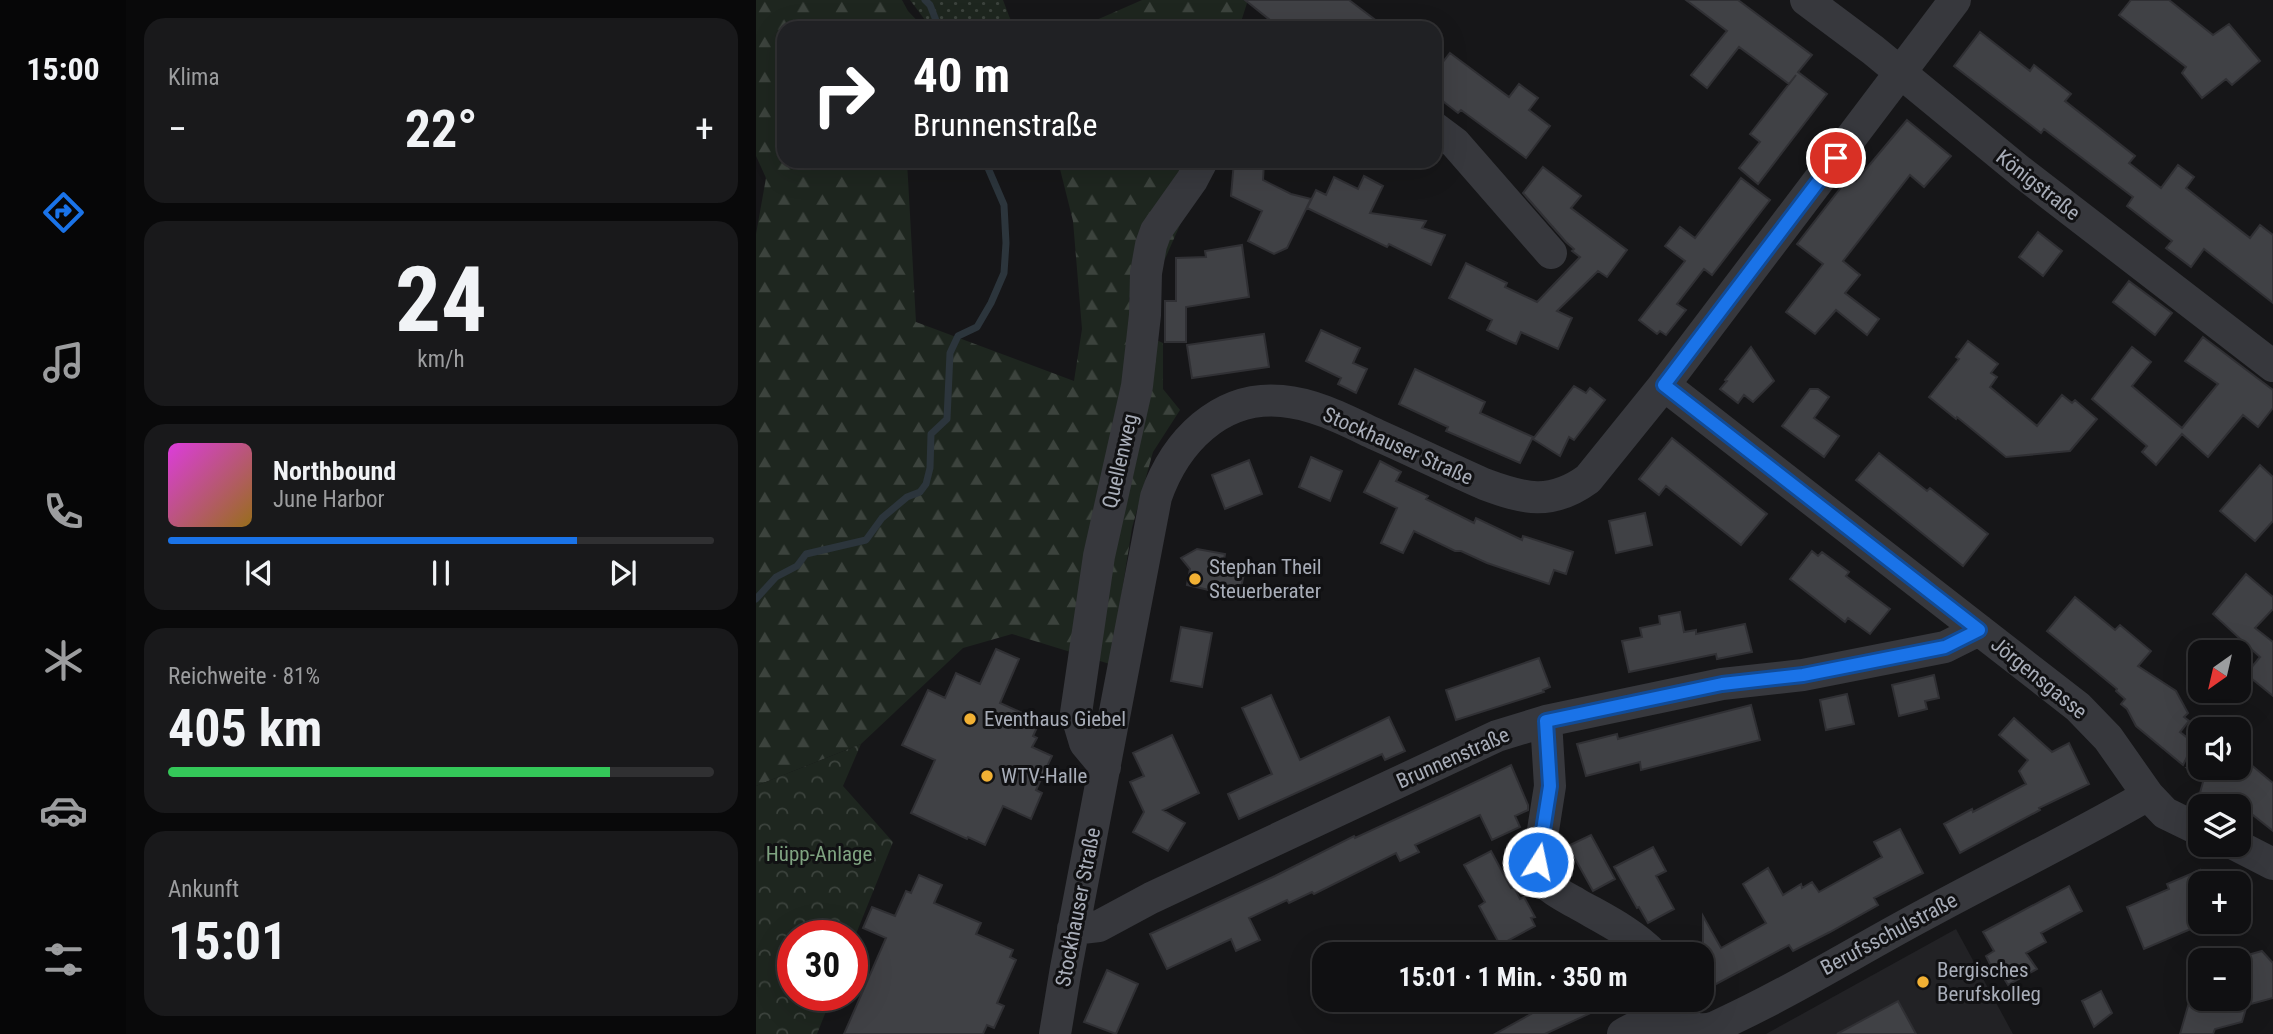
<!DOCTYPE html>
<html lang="de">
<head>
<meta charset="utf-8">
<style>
  :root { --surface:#101012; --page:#19191b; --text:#f1f3f6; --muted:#9c9d9f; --line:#303032; --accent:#1a73e8 }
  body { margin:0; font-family:"Roboto Condensed",sans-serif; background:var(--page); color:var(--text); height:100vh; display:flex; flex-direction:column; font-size:26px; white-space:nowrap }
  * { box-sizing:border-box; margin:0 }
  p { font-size:23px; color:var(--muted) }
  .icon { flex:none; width:38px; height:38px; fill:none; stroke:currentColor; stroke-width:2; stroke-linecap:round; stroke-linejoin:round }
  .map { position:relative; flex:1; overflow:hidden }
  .drawer { display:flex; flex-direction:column; gap:18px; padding:18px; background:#09090a; width:630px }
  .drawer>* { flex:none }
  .top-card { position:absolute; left:21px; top:21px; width:665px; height:147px; border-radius:21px; box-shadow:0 7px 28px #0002,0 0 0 2px var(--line); background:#202124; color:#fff; overflow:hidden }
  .needle { width:46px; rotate:214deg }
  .tools { position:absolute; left:1432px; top:640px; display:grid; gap:14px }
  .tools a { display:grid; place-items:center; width:63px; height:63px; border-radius:14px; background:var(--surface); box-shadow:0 7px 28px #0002,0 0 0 2px var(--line); font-size:35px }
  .speed { position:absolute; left:21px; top:920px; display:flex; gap:14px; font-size:35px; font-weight:700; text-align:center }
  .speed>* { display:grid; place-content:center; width:91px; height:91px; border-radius:50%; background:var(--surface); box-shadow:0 7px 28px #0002,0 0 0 2px var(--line); line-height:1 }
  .speed .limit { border:10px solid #d22; background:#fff; color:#111 }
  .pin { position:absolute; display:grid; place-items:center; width:60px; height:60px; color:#fff; margin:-30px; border:4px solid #fff; border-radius:50%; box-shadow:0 2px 7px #0007 }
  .me { position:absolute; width:77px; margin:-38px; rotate:10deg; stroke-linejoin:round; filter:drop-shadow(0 0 5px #0008) }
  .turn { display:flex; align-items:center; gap:24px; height:147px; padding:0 21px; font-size:32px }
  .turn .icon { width:91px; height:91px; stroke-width:2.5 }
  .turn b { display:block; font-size:49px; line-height:60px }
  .big { font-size:52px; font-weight:700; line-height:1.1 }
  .drawer .widget { flex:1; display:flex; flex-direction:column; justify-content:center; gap:10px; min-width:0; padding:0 24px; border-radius:21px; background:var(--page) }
  .drawer .dial { align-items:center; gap:0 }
  .dial b { font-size:91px; line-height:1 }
  .song { display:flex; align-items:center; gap:21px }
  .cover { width:84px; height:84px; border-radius:10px; background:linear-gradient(135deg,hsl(300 70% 55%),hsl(40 70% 35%)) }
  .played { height:7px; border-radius:4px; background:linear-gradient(90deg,var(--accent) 75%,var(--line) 75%) }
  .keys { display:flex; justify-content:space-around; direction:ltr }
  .heat { display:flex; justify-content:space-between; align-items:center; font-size:38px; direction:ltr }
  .charge { height:10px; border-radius:5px; background:linear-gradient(90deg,#34c759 81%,var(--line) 0) }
  .trip { position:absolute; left:556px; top:942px; width:402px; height:70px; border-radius:21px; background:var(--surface); box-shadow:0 7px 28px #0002,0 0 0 2px var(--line); font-weight:700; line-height:70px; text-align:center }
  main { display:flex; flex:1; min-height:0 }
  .menu { display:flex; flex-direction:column; width:126px; justify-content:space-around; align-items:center; background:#060607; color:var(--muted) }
  .menu .icon { width:49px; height:49px }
  .menu .active { color:var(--accent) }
  .menu b { font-size:32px; color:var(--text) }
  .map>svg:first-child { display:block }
</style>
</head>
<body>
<main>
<nav class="menu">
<b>15:00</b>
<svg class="icon active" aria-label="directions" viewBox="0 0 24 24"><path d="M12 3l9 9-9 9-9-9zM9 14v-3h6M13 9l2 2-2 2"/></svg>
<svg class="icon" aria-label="music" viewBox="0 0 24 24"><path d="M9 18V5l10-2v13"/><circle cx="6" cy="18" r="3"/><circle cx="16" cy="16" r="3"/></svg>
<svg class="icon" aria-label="phone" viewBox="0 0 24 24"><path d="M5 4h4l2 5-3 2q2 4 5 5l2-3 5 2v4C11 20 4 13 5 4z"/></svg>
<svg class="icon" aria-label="climate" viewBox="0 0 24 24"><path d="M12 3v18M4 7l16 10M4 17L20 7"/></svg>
<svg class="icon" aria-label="car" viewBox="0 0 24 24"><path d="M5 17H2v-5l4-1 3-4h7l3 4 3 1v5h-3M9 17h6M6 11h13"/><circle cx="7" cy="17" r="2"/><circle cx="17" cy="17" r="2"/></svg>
<svg class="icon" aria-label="filters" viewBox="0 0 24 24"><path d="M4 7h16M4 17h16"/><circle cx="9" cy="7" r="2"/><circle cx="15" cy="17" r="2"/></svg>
</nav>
<section class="drawer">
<div class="widget"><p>Klima</p>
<div class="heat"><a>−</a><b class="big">22°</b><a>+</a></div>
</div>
<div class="widget dial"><b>24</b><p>km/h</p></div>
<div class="widget">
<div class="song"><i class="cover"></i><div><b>Northbound</b><p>June Harbor</p></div></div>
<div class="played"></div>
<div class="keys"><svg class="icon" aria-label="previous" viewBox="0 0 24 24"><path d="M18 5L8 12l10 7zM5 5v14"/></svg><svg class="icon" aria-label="pause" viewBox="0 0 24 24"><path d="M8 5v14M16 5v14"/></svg><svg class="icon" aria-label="next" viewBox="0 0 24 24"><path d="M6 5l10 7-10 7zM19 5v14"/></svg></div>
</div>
<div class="widget"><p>Reichweite · 81%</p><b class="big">405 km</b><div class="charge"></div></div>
<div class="widget"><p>Ankunft</p><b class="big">15:01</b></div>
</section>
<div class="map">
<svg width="1517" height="1034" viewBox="0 0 1517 1034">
  <defs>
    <pattern id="grass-dots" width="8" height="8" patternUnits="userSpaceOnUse" patternTransform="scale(1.75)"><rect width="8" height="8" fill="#1e261f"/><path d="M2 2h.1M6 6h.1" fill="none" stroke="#3c433d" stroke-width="1.8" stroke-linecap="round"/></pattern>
    <pattern id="forest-firs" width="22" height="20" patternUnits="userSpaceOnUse" patternTransform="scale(1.75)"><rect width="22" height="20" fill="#1e261f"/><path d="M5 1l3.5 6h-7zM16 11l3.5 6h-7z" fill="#3c433d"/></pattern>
    <pattern id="park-crowns" width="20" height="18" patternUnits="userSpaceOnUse" patternTransform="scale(1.75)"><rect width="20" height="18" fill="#1e261f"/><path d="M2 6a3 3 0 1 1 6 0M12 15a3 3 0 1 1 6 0" fill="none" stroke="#3c433d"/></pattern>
  </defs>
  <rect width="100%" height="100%" fill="#161618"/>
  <!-- built -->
  <path fill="#222225" d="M1200,929L1257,1034H1010Z"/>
  <!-- grass -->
  <path fill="url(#grass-dots)" d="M154,0H247L256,24L273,19L267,28H175Z"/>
  <!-- forest -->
  <path fill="url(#forest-firs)" d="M0,0H146L152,11L168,28H28V161H151L160,322L318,381L326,329L317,221L302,161H438L431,209L409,259L373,298L378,330L407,343V389L424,410L397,452L376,528L361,623L357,665L256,634L207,648L105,744L0,786V234L10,178L0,156Z
    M386,0H492L483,28H322Z"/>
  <!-- park -->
  <path fill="url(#park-crowns)" d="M105,744L87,786L137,842L96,944V936H37V996H76L61,1034H0V786Z"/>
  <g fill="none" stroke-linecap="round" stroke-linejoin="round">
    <!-- stream -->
    <path stroke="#2c353c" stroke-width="7" d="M169,0L174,5L183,28
      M0,599L20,577L41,566L50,554L110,540L126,518L151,497L164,492L170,484L174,468L175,434L191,419L194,353L202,336L221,327L235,303L248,273L250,243L248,205L229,161"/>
  </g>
  <!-- building -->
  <path fill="#404145" stroke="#303034" stroke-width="2" d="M489,0H593L630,28H524Z
    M930,0H982L1056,55L1042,72L1071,94L1002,184L983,168L1004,142L994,134L1040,75L1033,84L983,47L951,88L935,75L971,31Z
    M1375,0H1413L1457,35L1473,24L1504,61L1476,85L1470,79L1446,98L1426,73L1430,67L1363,15Z
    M1224,32L1274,71L1278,65L1315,94L1309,101L1379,156L1373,163L1405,188L1422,165L1438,177L1430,188L1494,238L1504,225L1517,235V303L1448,249L1435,267L1410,248L1416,241L1371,206L1377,197L1288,129L1285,133L1198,66Z
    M694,53L753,97L763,84L782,98L773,110L794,126L770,158L705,110L702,113L679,95V72Z
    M1151,120L1195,156L1168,187L1154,175L1087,261L1104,275L1089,293L1123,319L1111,335L1080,310L1059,334L1030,312L1067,264L1041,244L1094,176L1100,181Z
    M478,161L508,163L507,180L535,194L555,199L531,248L518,254L492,241L506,211L475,196Z
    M787,167L825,196L815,208L871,250L851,277L842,271L801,311L816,318L802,349L765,332L760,344L749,339L731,330L736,320L693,298L710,263L751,283L749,287L781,302L824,257L816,251L818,249L810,242L767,193Z
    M608,176L627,186L614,213L670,221L666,228L689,235L675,265L633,244L631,247L551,208L560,190L570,195L578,177L602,189Z
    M985,178L1014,200L956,275L948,269L921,304L930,310L910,335L904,331L901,334L883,320L929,261L909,246L924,227L939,238Z
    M1282,232L1306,251L1287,276L1263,257Z
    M486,245L493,297L430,307V342H409V301H420V258L450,257L449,251Z
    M1373,281L1416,313L1399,335L1357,302Z
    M565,330L604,348L597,363L611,369L600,393L582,384L585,378L550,361Z
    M508,334L513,367L436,378L431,345Z
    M1447,337L1517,390V408L1502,427L1487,415L1452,457L1426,434L1400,465L1386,452L1391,446L1336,399L1376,347L1395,362L1376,386L1426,428L1462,384L1429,361Z
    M1212,341L1242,364L1235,373L1241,377L1234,387L1281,426L1306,395L1316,403L1319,400L1341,419L1314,451L1250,457L1201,417L1200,419L1173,397L1203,359L1200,357Z
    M995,347L1018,381L997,402L988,395L982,403L964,389L971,381L969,380Z
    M659,369L729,402L724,413L777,437L764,463L690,431L692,427L643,404Z
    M818,386L830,393L834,388L849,400L818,440L813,437L804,456L777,439Z
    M1054,389H1062L1073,397L1058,418L1083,436L1068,457L1026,426Z
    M916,438L1011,514L985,545L910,486L903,495L883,479Z
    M1123,453L1171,491L1174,488L1232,534L1207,566L1100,480Z
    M555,457L586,471L574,501L543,487Z
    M493,460L506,494L469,509L456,475Z
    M624,461L645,472L640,481L672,496L670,499L718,523L720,518L766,540L767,536L817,552L810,574L798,570L793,584L731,563L705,551H699L658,531L647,553L625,543L641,508L608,492Z
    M1504,465L1517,477V521L1499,541L1464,511Z
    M889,513L896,545L860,553L853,521Z
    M441,549L469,554L467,565L489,569L483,597L431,585L434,569L425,558Z
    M1056,551L1062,556L1066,552L1093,572L1090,576L1134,609L1114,634L1092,618L1089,622L1034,579Z
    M1490,574L1517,597V609L1499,628L1517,642V696L1490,674L1504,657L1457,614Z
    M1319,597L1359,630L1364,625L1395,651L1382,666L1420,691L1432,713L1428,717L1433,721L1424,732L1438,743L1427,765L1380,726L1371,709L1365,704L1369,699L1360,691L1361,689L1291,631Z
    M924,612L928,632L940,630V634L989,624L996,652L961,659L960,654L873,672L866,641L886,637L884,628L904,624L903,616Z
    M425,627L456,633L446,687L415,681Z
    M240,649L263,659L244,703L284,721L277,736L281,738L276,747L296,756L280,790L286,793L275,819L247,806L229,845L212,837L211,839L155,813L179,760L146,745L172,690L189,698L200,673L224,684Z
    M783,658L794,687L787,690L788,692L700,720L690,690Z
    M1178,675L1183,698L1169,701L1171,709L1143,716L1136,685Z
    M1091,694L1098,724L1070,730L1064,700Z
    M515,695L544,760L633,717L649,751L629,760L626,754L483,819L472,794L516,774L486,708Z
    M995,705L1004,740L885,770L884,762L830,776L821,744L861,734L862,739Z
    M1258,718L1296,752L1313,743L1333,784L1283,808L1284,810L1204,853L1188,824L1216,809L1217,812L1270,784L1263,771L1272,760L1243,735Z
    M416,735L443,793L407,810L429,823L412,851L377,832L388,812L374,782L388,776L377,753Z
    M1488,759L1517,783V831L1493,812L1444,793L1447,782L1431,768H1485Z
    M755,765L772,805V810L759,816L764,827L736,840L724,815L659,845L663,852L644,861L640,853L558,894L556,892L533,903L531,900L493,918L504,940L480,951L475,939L411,969L394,934L519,876L598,836L599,838L690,796Z
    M1144,829L1167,873L1118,898L1122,905L1074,932L1037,951L1033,945L947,991V916L965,948L1010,923L987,884L1012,868L1027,895L1045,884L1046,888L1056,882L1063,892L1126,857L1118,842Z
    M835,835L859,879L837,891L812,846Z
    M897,847L910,871L900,876L918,909L892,923L883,907L881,908L858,867Z
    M735,851L755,888L758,887L764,899L768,897L779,917L775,918L779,926L744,945L723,906L729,902L708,865Z
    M1444,870V925L1388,949L1371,907L1413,889L1411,884Z
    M163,875L186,885L178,903L225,923L220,934L257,950L254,957L260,960L241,1003L248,1006L238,1028L231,1025L227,1034H88L130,938L107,928L116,907L139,916L150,891L155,893Z
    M1313,886L1326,911L1285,933L1290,942L1270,953L1281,969L1252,985L1246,975L1241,978L1230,956L1238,951L1227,932Z
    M1506,951L1517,963V998L1491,1005L1486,1022L1459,1029L1457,1034H1424L1434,999H1482V975L1488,956Z
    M351,970L382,984L360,1034L328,1022Z
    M1345,991L1356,1013L1338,1027L1326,1001Z
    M802,999H865L789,1034H739Z
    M1142,1001L1160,1034H1081Z"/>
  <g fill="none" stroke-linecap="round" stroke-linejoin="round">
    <!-- minor -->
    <path stroke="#37383d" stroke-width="32" d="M1050,0L1117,50L1264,171L1517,366
      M679,128L699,143L795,253
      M908,385L1322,707L1352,738L1392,795L1409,813L1444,830
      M790,721L794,786L782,862C783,870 783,875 788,882C797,891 809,897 820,903C846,918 876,932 897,954
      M349,767L329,743L320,713L343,556L381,386L389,315L390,273L395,245L400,231L436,180L446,161
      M1480,845L1517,864
      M317,929L343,926L395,898L741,736L790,721L966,684L1047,675L1189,647L1223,630
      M299,1034L310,968L400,497C419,442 464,395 526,401C560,404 591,421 621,435C657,451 692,468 728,484C768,499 795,506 832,479L908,385L1199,0
      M867,1034C880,1027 892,1020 907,1021C924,1023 942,1034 959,1027C1030,995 1097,953 1166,916C1241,875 1318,838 1392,795"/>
  </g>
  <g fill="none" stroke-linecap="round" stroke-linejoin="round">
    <!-- route casing -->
    <g stroke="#114b97" stroke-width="18">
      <path id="route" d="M782,862L794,786L790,721L966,684L1047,675L1189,647L1223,630L908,385L1080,158"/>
    </g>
    <!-- route -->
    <use href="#route" stroke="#1a73e8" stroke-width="12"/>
  </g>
  <!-- markers -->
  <g fill="#f2b134" stroke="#111113" stroke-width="2.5">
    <circle cx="439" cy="579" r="7"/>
    <circle cx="214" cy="719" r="7"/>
    <circle cx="231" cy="776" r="7"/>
    <circle cx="1167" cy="982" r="7"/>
  </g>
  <g text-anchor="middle" stroke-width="6" stroke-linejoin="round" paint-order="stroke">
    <!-- street labels -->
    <g font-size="21" fill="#a8adb8" stroke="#111113">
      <text transform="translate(1282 185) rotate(38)" y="7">Königstraße</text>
      <text transform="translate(642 446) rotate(24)" y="7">Stockhauser Straße</text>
      <text transform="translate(364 461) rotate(-77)" y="7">Quellenweg</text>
      <text transform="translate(1283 678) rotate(39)" y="7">Jörgensgasse</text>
      <text transform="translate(697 758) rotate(-24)" y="7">Brunnenstraße</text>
      <text transform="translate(322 907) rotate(-79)" y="7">Stockhauser Straße</text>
      <text transform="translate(1133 934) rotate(-28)" y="7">Berufsschulstraße</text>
    </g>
    <!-- poi labels -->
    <g font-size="21" fill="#a8adb8" stroke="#111113" text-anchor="start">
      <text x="453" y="574">Stephan Theil<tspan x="453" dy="24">Steuerberater</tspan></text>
      <text x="228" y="726">Eventhaus Giebel</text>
      <text x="245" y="783">WTV-Halle</text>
      <text x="1181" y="977">Bergisches<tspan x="1181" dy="24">Berufskolleg</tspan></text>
    </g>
    <!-- park labels -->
    <g font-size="21" fill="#7fa381" stroke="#111113">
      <text x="63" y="861">Hüpp-Anlage</text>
    </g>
  </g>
</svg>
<div class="tools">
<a><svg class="needle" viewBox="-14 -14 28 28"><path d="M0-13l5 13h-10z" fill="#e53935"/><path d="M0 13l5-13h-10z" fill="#9c9d9f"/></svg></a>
<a><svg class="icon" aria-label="sound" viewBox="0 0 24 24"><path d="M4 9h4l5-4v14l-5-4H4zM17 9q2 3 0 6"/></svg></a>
<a><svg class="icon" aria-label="layers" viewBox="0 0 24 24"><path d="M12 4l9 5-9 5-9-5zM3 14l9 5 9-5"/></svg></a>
<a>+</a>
<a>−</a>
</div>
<div class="speed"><div class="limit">30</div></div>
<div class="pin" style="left:1080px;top:158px;background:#d93025"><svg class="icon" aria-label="arrive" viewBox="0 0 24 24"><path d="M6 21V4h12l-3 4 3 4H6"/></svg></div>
<svg class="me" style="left:782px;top:862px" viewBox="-20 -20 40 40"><circle r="17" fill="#1a73e8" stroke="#fff" stroke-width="3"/><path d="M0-11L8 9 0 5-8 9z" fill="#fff"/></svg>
<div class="trip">15:01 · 1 Min. · 350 m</div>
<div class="top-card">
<div class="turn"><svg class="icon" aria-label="right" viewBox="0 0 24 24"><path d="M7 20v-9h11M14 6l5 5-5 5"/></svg><div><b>40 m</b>Brunnenstraße</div></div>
</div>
</div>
</main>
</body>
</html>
